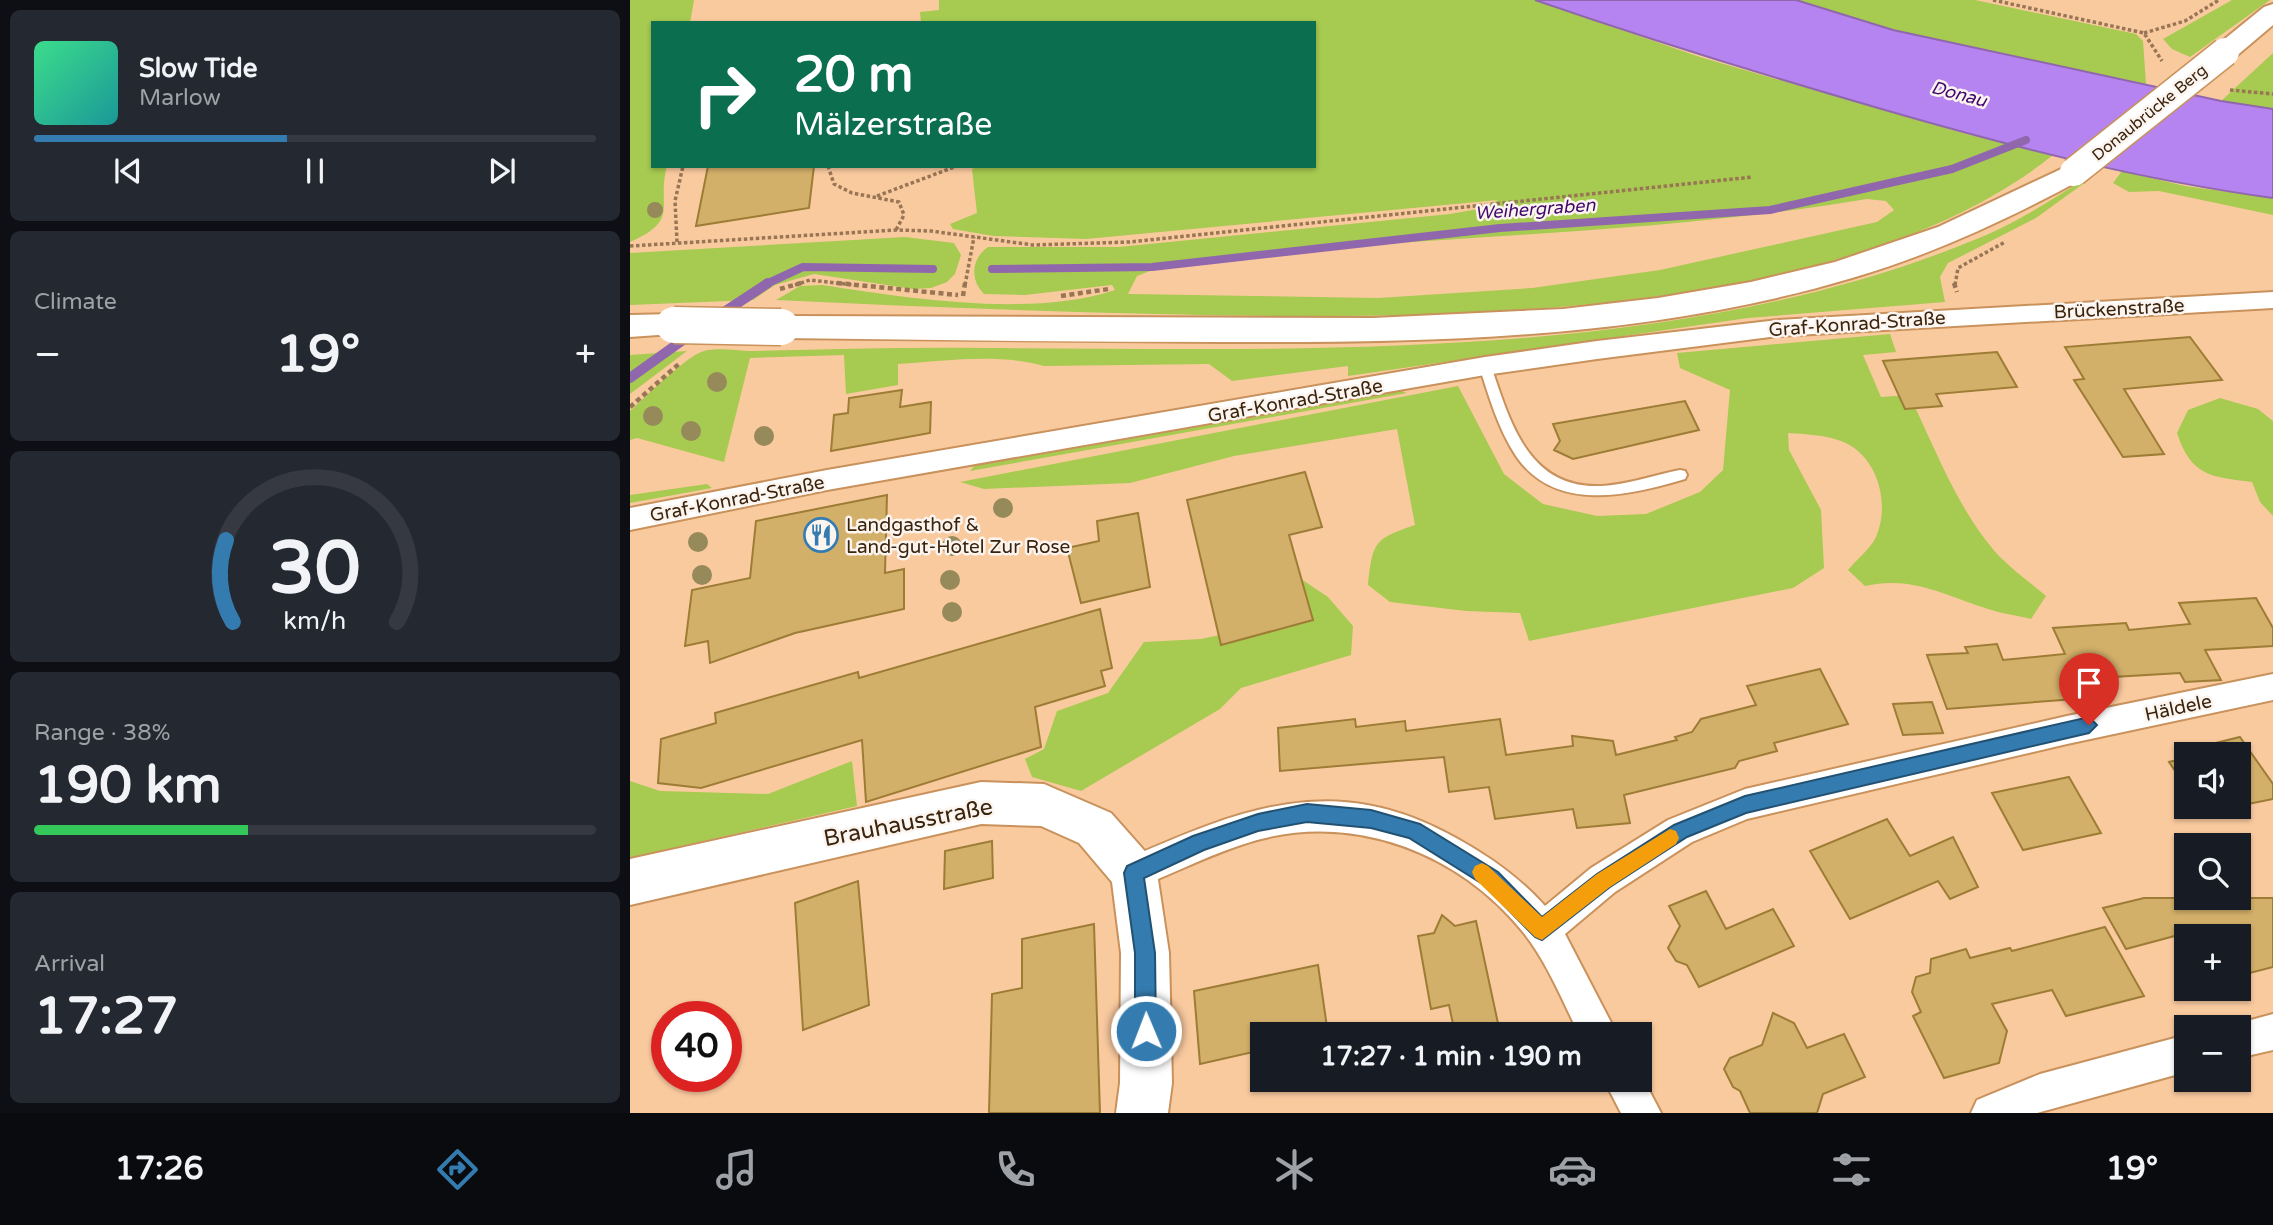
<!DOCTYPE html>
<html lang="en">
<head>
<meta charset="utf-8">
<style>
  :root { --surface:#171b24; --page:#242831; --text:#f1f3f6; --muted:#9ea1a6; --line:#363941; --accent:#347cb0 }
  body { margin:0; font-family:"Varela Round",sans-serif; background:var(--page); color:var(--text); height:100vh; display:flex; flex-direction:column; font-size:26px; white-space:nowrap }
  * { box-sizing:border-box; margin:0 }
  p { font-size:23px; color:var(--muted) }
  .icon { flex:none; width:38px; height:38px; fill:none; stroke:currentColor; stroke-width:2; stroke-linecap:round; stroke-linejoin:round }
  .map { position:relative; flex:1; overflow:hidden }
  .sheet { display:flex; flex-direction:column; gap:10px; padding:10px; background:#0d0f14; width:630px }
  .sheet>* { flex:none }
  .top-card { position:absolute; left:21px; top:21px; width:665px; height:147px; border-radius:0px; box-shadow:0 2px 5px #0004; background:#0b6e4f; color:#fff; overflow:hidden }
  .fabs { position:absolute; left:1544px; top:742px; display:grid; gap:14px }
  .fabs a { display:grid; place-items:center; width:77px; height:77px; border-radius:0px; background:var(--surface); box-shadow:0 2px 5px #0004; font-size:35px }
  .speed { position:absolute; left:21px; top:1001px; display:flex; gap:14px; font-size:35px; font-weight:700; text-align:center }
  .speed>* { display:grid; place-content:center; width:91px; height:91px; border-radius:50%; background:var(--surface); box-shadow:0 2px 5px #0004; line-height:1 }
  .speed .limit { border:10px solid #d22; background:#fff; color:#111 }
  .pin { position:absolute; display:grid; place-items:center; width:60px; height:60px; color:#fff; margin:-72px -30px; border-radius:50% 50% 50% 0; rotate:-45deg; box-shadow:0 0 7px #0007 }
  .pin .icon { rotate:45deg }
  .me { position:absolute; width:77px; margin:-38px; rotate:359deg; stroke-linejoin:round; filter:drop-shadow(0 0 5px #0008) }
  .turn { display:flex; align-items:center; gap:24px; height:147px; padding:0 28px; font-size:32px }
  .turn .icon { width:91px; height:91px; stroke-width:2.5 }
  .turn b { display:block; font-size:49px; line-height:60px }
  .big { font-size:52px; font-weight:800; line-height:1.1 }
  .sheet .tile { flex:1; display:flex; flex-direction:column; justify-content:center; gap:10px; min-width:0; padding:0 24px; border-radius:10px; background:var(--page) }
  .sheet .dial { align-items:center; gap:0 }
  .dial svg { height:182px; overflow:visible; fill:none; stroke:var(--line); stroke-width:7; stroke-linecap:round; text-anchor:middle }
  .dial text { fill:var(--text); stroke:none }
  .song { display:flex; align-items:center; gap:21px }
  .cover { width:84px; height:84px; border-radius:10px; background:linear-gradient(135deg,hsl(150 70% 55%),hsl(180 70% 35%)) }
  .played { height:7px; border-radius:4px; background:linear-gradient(90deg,var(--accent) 45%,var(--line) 45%) }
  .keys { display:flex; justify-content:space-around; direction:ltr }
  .heat { display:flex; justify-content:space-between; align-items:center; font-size:38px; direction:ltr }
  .charge { height:10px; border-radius:5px; background:linear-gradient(90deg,#34c759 38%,var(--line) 0) }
  .trip { position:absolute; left:620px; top:1022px; width:402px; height:70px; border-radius:0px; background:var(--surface); box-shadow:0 2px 5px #0004; font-weight:800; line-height:70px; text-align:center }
  .dock { display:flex; height:112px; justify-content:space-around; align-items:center; background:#090b0e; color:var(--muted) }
  .dock .icon { width:49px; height:49px }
  .dock .current { color:var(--accent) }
  .dock b { font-size:32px; color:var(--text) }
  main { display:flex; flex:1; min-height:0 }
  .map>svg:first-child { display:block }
</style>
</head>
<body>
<main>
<section class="sheet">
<div class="tile">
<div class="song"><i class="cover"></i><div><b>Slow Tide</b><p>Marlow</p></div></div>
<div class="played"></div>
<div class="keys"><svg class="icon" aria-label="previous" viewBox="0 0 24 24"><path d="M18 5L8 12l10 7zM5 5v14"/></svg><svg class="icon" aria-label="pause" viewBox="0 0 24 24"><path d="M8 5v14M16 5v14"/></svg><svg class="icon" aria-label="next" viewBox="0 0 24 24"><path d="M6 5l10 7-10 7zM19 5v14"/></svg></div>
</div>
<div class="tile"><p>Climate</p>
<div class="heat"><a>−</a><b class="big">19°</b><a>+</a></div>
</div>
<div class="tile dial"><svg viewBox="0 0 100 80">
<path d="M14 69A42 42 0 1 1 86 69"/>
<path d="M14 69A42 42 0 0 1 11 33" stroke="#347cb0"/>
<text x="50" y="56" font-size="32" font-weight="700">30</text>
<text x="50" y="72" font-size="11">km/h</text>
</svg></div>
<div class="tile"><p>Range · 38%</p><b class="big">190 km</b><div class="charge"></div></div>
<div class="tile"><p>Arrival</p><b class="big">17:27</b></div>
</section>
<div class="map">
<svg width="1643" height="1113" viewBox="0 0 1643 1113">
  <rect width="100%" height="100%" fill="#faca9f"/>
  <!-- green -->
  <path fill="#a7ca50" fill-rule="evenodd" d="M0,0H64L60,23H23V166H37C26,207 51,220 0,242Z
    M309,0H905L1070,57L1336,134L1423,155C1211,325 788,320 526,314C399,311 273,306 146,300L170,286L192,285C278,298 402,318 485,290L482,285L395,295L354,294C339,279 342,258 358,247H489L820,214L854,208L868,200L456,239L363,236L323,229L320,224L347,213L342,169L351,166H684V23H291L290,12L309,10ZM1237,199L1256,201L1264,210L1247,222L1030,270L902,288L748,298L498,294L507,276L538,264C619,257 700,247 782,242C934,232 1087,224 1237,199Z
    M1166,0H1345L1506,34L1513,41L1516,84L1263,30Z
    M1602,0H1640L1560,57L1542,49L1533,39Z
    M1643,53V109L1591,101Z
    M1492,171L1555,186L1643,198V215L1529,191L1499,192L1483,183Z
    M1453,180L1457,181L1406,218L1318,263L1310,277L1315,302L1118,318L718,376V366L602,381L579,364L414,366C368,353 316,361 268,364V385L216,394L214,355L120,358L94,462L7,438L0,440V411C15,397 52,361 69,353C82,346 107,351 122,351C200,349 277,347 356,348C681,349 1050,364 1354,236C1389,221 1421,200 1453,180Z
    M275,237L324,243L331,255L325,274L317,282L301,288L283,289L184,274L145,285L123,300L0,305V253Z
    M1260,334L1266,352L1233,355L1251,397L1279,395C1306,449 1328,512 1370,557C1384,571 1401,583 1416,596L1401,619C1385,615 1368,613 1352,607C1310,593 1280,576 1235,586L1218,570C1226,560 1241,548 1246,537C1261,503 1247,454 1211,441C1195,435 1175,434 1158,433L1159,450L1191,510L1194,568L1163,588L899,641L890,613L836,611L760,602L738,585C743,543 743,539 785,525L767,429L604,456L500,483L354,489L330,482L828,386L874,474L913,504L967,516L1016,514L1070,492L1093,470L1100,390L1050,368L1047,353Z
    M57,351L0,394V355Z
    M769,390L777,393L340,471L345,465Z
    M1590,398L1628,409L1643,421V516L1630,502L1622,482C1581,477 1561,476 1547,433L1558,410Z
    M77,484L82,488L0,503V495Z
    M668,577L698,597L723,626L721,655L611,688L590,709L451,791L402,777L395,759L414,749L427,711L478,693L514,642L571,639L676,616Z
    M222,761L227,806L0,858V781L30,791L138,794Z"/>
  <!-- water -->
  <path fill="#b584f1" stroke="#9067ad" stroke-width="2" d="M905,0H1166L1263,30L1591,101L1643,109V198C1511,180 1383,147 1255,110C1137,76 1021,40 905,0Z"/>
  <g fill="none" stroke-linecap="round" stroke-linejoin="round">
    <!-- stream-far1 -->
    <path stroke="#9067ad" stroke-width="8" d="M362,269L522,267L870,228L1140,210L1322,169L1396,140
      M134,285L173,267L303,269"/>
    <!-- stream -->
    <path stroke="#9067ad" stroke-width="10" d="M88,316L138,283
      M0,378L60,335"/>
  </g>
  <!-- building -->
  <path fill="#d3b06a" stroke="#9d7c35" stroke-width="2" d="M78,166H184L179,208L66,226Z
    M1560,337L1592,380L1494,389L1534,454L1493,457L1444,380L1454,379L1435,347Z
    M1367,352L1387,387L1306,394L1312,406L1275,409L1253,361Z
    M272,390L270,407L301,402L300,433L201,451L204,415L218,413L219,398Z
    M1055,401L1069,430L943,459L924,450L930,441L923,424Z
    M675,472L692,527L659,535L683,620L591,645L557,500Z
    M257,495L255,573L274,569V609L165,633L80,663L78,641L55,646L62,590L120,578L126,521Z
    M508,513L520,587L451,603L437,548L469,541L467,521Z
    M1626,598L1643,628V646L1575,650L1591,680L1555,682L1550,673L1450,679L1458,698L1317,709L1297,655L1338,653L1335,647L1367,644L1373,660L1435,654L1423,628L1496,623L1499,630L1560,624L1549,603Z
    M470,609L482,668L471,671L475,686L405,707L411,747L236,802L232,740L71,788L28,783L31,739L86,723L85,713L228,672L229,678Z
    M1190,669L1218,724L1144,743L1147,751L1109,761L1105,768L994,795L1000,823L947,828L943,809L865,819L859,787L819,792L814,757L650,771L648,728L725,719L726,727L775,721L776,731L870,719L876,755L943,746L942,736L983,741L986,755L1047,740L1045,737L1062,732L1071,719L1126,705L1117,686Z
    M1302,702L1313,733L1273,735L1263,704Z
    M1610,737L1643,784V799L1608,806V754H1575L1587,752L1582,744Z
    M1556,758V787L1539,762Z
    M1439,777L1471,833L1393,850L1362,793Z
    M1257,819L1280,856L1323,837L1348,887L1320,899L1308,881L1220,919L1180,851Z
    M362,841L363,878L314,889L315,851Z
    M228,881L239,1005L173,1030L165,903Z
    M1076,891L1096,929L1143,909L1164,946L1069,987L1057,965L1046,961L1038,948L1050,926L1039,906Z
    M1514,898H1643V967L1608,976V936H1571L1567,930L1496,949L1473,908Z
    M812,915L825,926L846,921L869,1028L825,1034L819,1005L801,1009L788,936L804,933Z
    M464,924L470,1113H359L362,994L392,988V939Z
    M1475,927L1514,996L1436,1016L1422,990L1362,1004L1377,1031L1369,1063L1314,1078L1283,1016L1291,1012L1282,992L1286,977L1300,973L1301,959L1336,949L1340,958L1380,948L1382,951Z
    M688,965L698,1034H632V1050L570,1064L564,991Z
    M1143,1013L1164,1023L1177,1048L1214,1034L1235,1077L1193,1094L1187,1113H1120L1110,1091L1103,1087L1094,1069L1100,1058L1132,1045Z"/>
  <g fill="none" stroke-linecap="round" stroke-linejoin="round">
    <!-- lane casing -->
    <g stroke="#c9915b" stroke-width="4">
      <path id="lane" d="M855,362L861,366C880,422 898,489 971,486C997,485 1024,475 1050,470L1055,471L1057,475L1055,479C998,496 925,513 886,456C868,429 859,396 849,366Z"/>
    </g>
    <!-- street casing -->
    <g stroke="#c9915b" stroke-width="4">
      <path id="street" d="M1643,292V308L1148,336L967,359L855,375L197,490L0,530V508L197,470L855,357L967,341L1148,320Z
        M1643,674V700L1437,744L1117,819L1062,842L985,892L935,934L987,1034H949C932,1000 917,962 893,932C829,853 726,813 627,840C584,852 545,873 504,889L492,885L487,873L492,861C611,809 703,769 826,838C859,856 890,878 915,906L961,868L1038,820L1115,789L1437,716Z
        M1643,1014V1050L1608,1058V1027H1595Z
        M1556,1035V1072L1407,1113H1341L1347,1100L1410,1074Z
        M1010,1073L1031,1113H991L974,1080H1010Z"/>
    </g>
    <!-- secondary casing -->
    <g stroke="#c9915b" stroke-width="4">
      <path id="secondary" d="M351,782L414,784L481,813L520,857L527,873L539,953L542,1083L538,1113H486L490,1083L491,953L482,882L449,843L411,826L351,824L0,905V859Z"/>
    </g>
    <!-- primary casing -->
    <g stroke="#c9915b" stroke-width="4">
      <path id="primary" d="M1643,4V25L1604,58H1586L1582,52L1586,46L1634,7Z
        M1444,163L1454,166L1459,172L1454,178C1379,219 1304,254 1222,278C1018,339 803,343 592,342C445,342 298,340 151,338L139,335L135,327L139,319L151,316L743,318L933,309L1028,298L1121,282L1205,262L1308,227Z
        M44,314L56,317L60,325L56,333L0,337V315Z"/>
    </g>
    <!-- path-far1 -->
    <path stroke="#987554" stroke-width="3.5" stroke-dasharray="3.5 2.5" stroke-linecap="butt" d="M1363,0L1514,33L1532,61
      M1514,33L1555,21L1589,0
      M1600,90L1643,94
      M198,166L204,184L222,193L269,202L274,215L266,230
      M247,196L327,166
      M47,242L45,201L53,166
      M0,246L266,230L301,231L403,245L499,242L1123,177
      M165,285L180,280L224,285
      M335,285L344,237
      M1325,285L1328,268L1375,242"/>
    <!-- path -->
    <path stroke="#987554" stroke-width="4.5" stroke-dasharray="5 3.5" stroke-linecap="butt" d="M207,283L328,295
      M1324,283L1327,292
      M150,289L171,283
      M333,296L335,283
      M431,296L479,289
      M0,407L51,362"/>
    <!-- lane -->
    <use href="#lane" fill="#fff" fill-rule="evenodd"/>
    <!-- street -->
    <use href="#street" fill="#fff" fill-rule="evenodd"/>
    <!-- secondary -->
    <use href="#secondary" fill="#fff" fill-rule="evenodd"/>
    <!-- primary -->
    <use href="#primary" fill="#fff" fill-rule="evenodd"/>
    <!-- primary-bridge-far1 casing -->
    <g stroke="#c9915b" stroke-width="31" stroke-linecap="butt">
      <path id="primary-bridge-far1" d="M1444,172L1595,52"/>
    </g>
    <!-- primary-bridge casing -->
    <g stroke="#c9915b" stroke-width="39" stroke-linecap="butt">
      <path id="primary-bridge" d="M44,325L151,327"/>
    </g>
    <!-- primary-bridge-far1 -->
    <use href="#primary-bridge-far1" stroke="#fff" stroke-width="28"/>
    <!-- primary-bridge -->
    <use href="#primary-bridge" stroke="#fff" stroke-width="36"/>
  </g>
  <!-- trees -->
  <g fill="#96895a">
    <circle cx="25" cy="210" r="8"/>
    <circle cx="87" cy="382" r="10"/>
    <circle cx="23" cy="416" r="10"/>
    <circle cx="61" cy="431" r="10"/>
    <circle cx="134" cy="436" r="10"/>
    <circle cx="373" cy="508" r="10"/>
    <circle cx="68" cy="542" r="10"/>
    <circle cx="322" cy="546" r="10"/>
    <circle cx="72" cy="575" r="10"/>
    <circle cx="320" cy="580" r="10"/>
    <circle cx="322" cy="612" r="10"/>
  </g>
  <!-- route -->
  <path fill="#347cb0" stroke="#225172" stroke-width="2" d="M1459,717L1467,725L1459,733L1116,813L1057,837L980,887L912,940L905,937L854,885L779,838L741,828L677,822L628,831L574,850L514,878L525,953L526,1031L523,1038L516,1041L508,1038L505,1031V953L494,873L497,866L563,836L628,814L677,804L741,810L790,824L868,872L912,917L967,874L1044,825L1115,796Z"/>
  <!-- slow -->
  <path fill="#f59e0b" d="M1040,829L1046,831L1049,838L1046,844L980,887L912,940L905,937L845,879L842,872L845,866L852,863L858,866L912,917L967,874Z"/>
  <!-- icons -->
  <defs>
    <g id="restaurant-ring" transform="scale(1.75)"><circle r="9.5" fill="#fbf4ef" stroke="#347cb0" stroke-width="1.5"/><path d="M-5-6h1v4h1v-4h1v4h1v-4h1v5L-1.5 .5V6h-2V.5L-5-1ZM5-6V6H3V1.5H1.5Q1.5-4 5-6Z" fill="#347cb0"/></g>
  </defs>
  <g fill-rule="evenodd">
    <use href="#restaurant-ring" x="191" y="535"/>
  </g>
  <g text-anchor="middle" stroke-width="5" stroke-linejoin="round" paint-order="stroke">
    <!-- far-street labels -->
    <g font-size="16" fill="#3b240d" stroke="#fbf4ef">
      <text transform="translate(1519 112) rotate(-39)" y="6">Donaubrücke Berg</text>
    </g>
    <!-- far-water labels -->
    <g font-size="18" font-style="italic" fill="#40066b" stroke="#fbf4ef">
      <text transform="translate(1329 94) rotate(15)" y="6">Donau</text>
      <text transform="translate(905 209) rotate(-4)" y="6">Weihergraben</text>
    </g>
    <!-- street labels -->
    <g font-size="19" fill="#3b240d" stroke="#fbf4ef">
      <text transform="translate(1489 308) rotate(-3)" y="7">Brückenstraße</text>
      <text transform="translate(1227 323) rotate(-4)" y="7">Graf-Konrad-Straße</text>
      <text transform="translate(665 400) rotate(-10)" y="7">Graf-Konrad-Straße</text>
      <text transform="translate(107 498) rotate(-11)" y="7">Graf-Konrad-Straße</text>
      <text transform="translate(1548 707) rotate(-12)" y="7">Häldele</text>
    </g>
    <!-- poi labels -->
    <g font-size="19" fill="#3b240d" stroke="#fbf4ef" text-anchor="start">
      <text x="216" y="531">Landgasthof &amp;<tspan x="216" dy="22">Land-gut-Hotel Zur Rose</tspan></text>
    </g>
    <!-- near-street labels -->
    <g font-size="23" fill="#3b240d" stroke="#fbf4ef">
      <text transform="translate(278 822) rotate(-11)" y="8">Brauhausstraße</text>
    </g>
  </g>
</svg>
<div class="fabs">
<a><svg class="icon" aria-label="sound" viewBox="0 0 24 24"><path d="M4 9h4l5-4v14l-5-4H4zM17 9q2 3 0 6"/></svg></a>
<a><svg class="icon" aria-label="search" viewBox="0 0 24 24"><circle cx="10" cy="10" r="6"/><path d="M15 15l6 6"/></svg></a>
<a>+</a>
<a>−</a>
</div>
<div class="speed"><div class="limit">40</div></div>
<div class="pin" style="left:1459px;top:725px;background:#d93025"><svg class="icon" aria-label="arrive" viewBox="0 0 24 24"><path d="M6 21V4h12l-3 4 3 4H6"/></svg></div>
<svg class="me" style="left:516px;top:1031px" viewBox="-20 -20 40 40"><circle r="17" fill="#347cb0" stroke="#fff" stroke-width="3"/><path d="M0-11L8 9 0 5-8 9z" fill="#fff"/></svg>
<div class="trip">17:27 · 1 min · 190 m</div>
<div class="top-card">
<div class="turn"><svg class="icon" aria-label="right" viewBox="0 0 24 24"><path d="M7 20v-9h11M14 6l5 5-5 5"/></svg><div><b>20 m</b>Mälzerstraße</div></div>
</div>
</div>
</main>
<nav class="dock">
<b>17:26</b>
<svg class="icon current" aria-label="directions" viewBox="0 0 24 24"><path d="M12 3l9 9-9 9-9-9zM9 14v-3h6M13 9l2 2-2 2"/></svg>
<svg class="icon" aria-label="music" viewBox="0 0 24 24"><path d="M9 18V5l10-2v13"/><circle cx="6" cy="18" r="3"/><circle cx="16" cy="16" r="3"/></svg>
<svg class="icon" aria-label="phone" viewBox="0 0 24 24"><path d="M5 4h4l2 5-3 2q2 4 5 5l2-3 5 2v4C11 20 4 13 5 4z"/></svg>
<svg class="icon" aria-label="climate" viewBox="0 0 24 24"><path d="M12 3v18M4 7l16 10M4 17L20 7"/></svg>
<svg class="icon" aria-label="car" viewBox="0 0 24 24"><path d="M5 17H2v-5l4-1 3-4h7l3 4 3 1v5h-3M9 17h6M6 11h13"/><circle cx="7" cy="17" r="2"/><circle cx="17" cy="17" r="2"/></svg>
<svg class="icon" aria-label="filters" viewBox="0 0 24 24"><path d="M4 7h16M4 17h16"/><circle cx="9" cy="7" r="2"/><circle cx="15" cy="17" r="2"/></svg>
<b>19°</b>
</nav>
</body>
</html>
